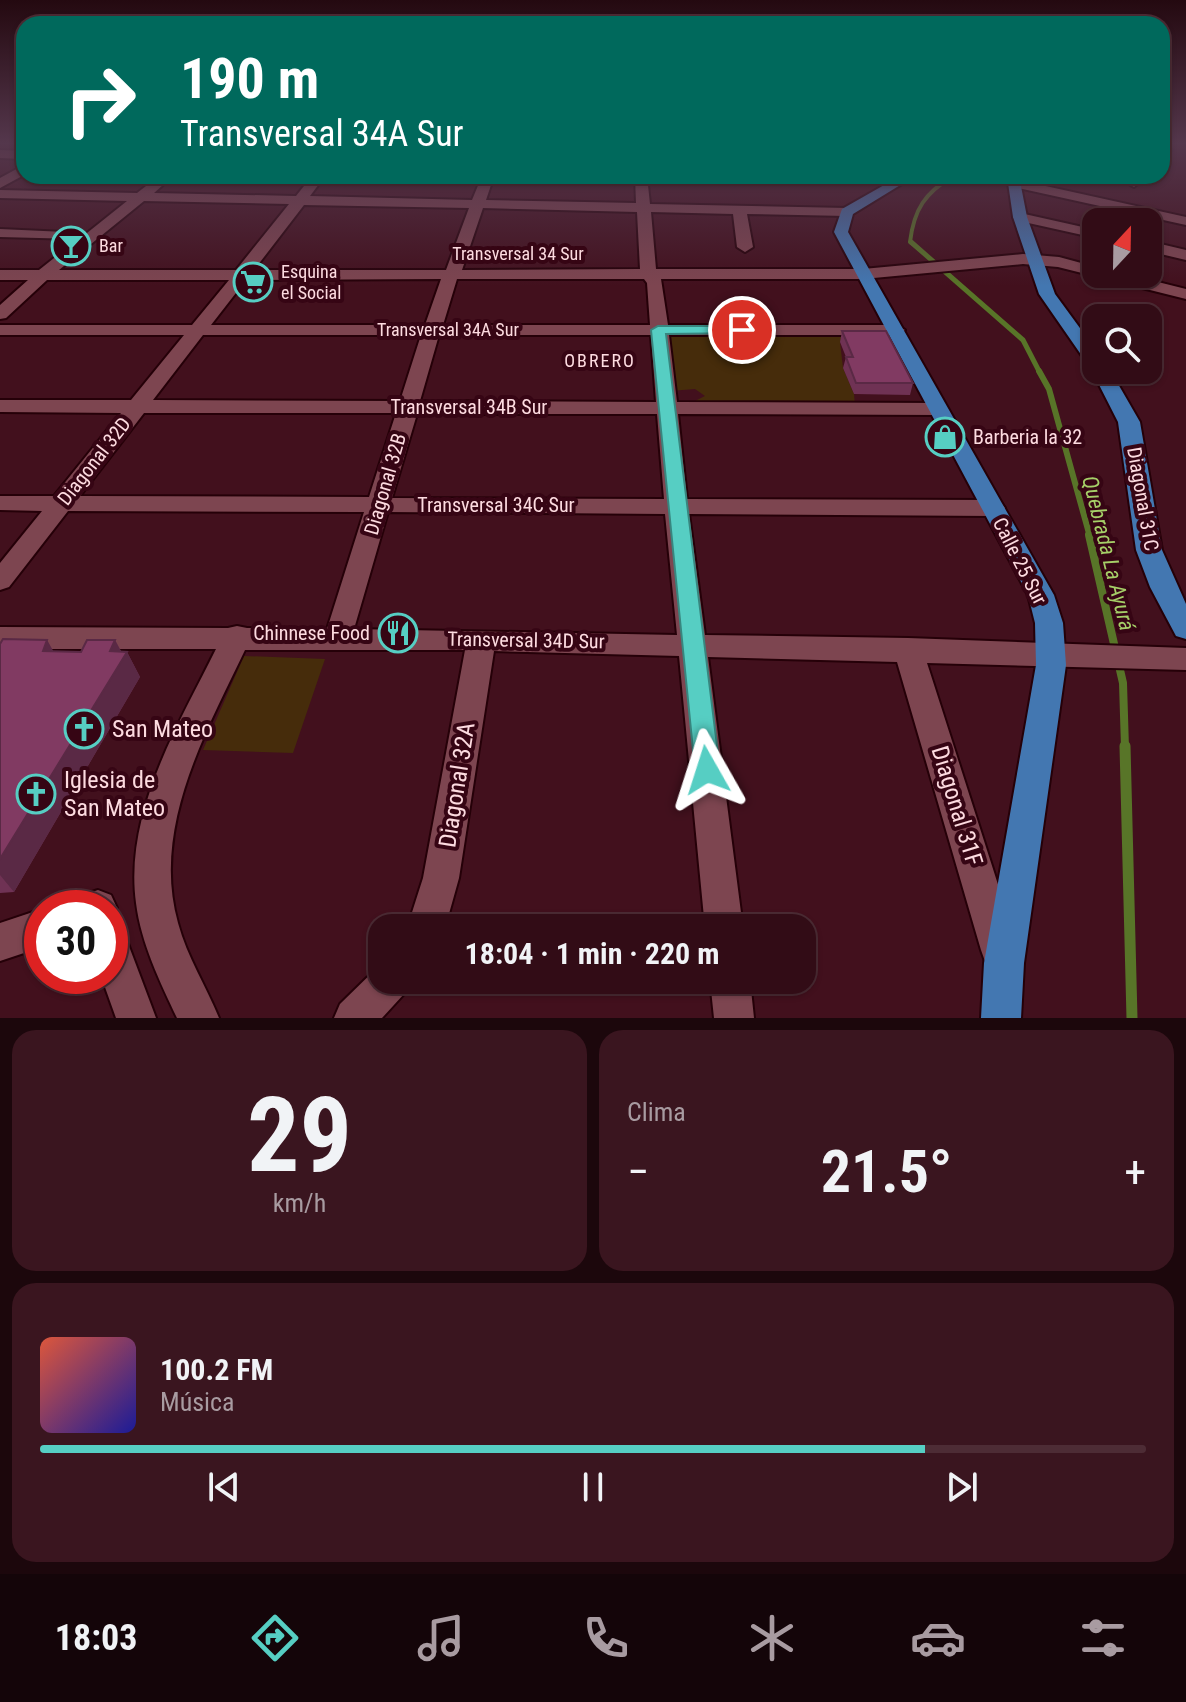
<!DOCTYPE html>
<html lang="es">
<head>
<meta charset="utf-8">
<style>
  :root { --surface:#320c16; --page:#3a151f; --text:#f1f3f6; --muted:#a89ba1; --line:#4d2c35; --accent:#56cec3 }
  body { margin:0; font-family:"Roboto Condensed",sans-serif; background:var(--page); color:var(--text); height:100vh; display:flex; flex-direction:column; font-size:30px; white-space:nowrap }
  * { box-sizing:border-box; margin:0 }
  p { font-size:26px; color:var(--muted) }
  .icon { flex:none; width:44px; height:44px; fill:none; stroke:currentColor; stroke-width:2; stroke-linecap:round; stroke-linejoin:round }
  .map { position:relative; height:1018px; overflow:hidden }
  .side { display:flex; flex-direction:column; gap:12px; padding:12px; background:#1c070c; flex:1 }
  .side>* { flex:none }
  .hud { position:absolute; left:16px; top:16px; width:1154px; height:168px; border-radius:24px; box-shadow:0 2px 6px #0004,0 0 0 2px var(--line); background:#00695c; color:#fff; overflow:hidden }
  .needle { width:52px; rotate:22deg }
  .buttons { position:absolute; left:1082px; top:208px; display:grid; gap:16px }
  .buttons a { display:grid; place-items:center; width:80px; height:80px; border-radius:16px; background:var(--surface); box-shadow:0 2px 6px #0004,0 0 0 2px var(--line); font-size:40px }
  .speed { position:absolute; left:24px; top:890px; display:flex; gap:16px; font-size:40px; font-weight:700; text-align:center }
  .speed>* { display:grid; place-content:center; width:104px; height:104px; border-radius:50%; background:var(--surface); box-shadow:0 2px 6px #0004,0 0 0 2px var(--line); line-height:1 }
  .speed .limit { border:12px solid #d22; background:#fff; color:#111 }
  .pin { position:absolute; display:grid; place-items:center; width:68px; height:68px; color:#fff; margin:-34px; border:4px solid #fff; border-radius:50%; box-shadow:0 2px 8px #0007 }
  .me { position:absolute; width:88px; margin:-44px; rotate:354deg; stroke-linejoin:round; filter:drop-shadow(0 0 6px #0008) }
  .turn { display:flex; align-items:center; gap:28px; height:168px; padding:0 32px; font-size:36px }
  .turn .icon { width:104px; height:104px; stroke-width:2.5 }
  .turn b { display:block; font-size:56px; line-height:68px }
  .big { font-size:60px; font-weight:700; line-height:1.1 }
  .side .widget { flex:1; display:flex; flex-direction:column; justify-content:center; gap:12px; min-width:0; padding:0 28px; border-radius:24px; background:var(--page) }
  .side .dial { align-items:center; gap:0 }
  .dial b { font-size:104px; line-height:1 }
  .song { display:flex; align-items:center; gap:24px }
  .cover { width:96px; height:96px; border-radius:12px; background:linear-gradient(135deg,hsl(10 70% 55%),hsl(240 70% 35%)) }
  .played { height:8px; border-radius:4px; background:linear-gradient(90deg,var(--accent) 80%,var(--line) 80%) }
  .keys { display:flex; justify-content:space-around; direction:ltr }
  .heat { display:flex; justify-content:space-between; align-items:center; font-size:44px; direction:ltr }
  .side .tiles { flex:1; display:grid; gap:12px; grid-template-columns:1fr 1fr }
  .widget:last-child { grid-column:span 2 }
  .trip { position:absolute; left:368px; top:914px; width:448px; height:80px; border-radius:24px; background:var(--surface); box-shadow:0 2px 6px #0004,0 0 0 2px var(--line); font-weight:700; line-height:80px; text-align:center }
  .tab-bar { display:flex; height:128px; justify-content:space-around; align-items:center; background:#140509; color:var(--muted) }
  .tab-bar .icon { width:56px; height:56px }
  .tab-bar .active { color:var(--accent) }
  .tab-bar b { font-size:36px; color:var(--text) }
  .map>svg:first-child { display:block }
</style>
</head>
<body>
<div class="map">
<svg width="1186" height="1018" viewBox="0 0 1186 1018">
  <rect width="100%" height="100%" fill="#42101d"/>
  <!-- green -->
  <path fill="#462c0b" d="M666,334H873L877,341L840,342L843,368L854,394L855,406L689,404L705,396L695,389L670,391Z
    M244,656L325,659L293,753L203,750Z"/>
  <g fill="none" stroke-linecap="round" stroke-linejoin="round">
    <!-- stream-far4 -->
    <path stroke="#587528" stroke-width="4" d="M913,244L910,242C914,209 925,193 953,176"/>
    <!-- stream-far3 -->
    <path stroke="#587528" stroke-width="5" d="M911,242L1023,340L1040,373"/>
    <!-- stream-far2 -->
    <path stroke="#587528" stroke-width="6" d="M1039,371L1049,389L1090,537"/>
    <!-- stream-far1 -->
    <path stroke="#587528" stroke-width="8" d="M1089,535L1123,683L1125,748"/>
    <!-- stream -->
    <path stroke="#587528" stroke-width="11" d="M1125,746L1132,1018"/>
    <!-- minor casing -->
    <g stroke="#250008" stroke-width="4">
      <path id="minor" d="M1162,147H1170L1172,150L1162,157Z
        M0,150L24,151V159L0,158Z
        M24,165V175L0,188V178Z
        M159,176H173L154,193L296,196L312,176H325L310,196L472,200L482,176H494L486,200L636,203L635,176H647L650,204L847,208L854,212L847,216L747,214L753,247L745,252L737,247L733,214L651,212L656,269H863L1023,254L1059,257L1096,267V274H1126L1186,289V299L1058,267L1023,264L863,279H661L668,325H896L905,330L896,335H669L677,402L938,403L948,409L938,415L678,414L687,499L993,500L1001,503L1005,508L1001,513L993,516L689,514L705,635L908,638L1186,648V670L927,663L1019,950L1014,964L1000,969L986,964L981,950L897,662L708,657L743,928H705L679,656L494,651L459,878L445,928H407L423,878L465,650H245C206,732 151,828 178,923C187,957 206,986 219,1018H177C160,982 141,943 136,903C124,813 178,726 216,649H0V627L228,628L237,626L247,628L327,629L364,512L68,511L9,587L0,590V563L42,511L0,510V496H54L121,413L0,412V400H131L184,335H0V325H192L229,280H47L6,318L0,319V305L28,280H0V270H39L78,239L0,237V229L87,233L127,201L0,198V190L137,193ZM144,201L289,204L236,270H59ZM304,205L469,208L446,270H254ZM483,208L637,212L640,269L462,270ZM441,279L425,325H211L246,280ZM457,279H644L647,283L650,325H443ZM203,335H421L400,401L153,400ZM439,335H651L656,402L420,401ZM144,413H396L369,497L80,496ZM417,414H657L664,499L392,498ZM388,512L665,514L677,635L354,629Z
        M808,176H909L910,178L904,182L814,180Z
        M1134,176H1147L1134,187L1127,183Z
        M1014,179L1186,217V225L1009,186V180Z
        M1020,213L1096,230V238L1015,220L1013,217Z
        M1148,241L1186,250V260L1148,251Z
        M98,890L111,895L117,908L110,921V908H77L83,895Z
        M42,909V947L0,961V923Z
        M110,928L124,933L156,1018H116L101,976H110Z
        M382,963V980H410L404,994L382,1018H334L340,1004Z
        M710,980H750L754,1018H714Z"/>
    </g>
    <!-- major casing -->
    <g stroke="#250008" stroke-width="4">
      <path id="major" d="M900,176H915L853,214L848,232L1054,595L1063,623L1066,665L1024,963L1021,1018H981L984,963L1036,665L1035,623L1028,595L834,232L842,209Z
        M1007,176H1019L1027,217L1055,294L1096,350V370H1110L1140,422L1162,550L1186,604V639L1176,636L1150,587L1136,550L1118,422L1091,369L1039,294L1013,217Z"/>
    </g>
    <!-- minor -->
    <use href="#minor" fill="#7d4550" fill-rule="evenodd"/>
    <!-- major -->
    <use href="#major" fill="#4377b1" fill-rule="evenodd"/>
  </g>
  <!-- wall -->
  <path fill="#6f3254" d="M842,331L913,383L910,395L854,394L843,368L846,357L840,342Z
    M47,640L53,651L81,652L115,640L121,651L127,652L140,677L14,892L0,893V644Z"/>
  <!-- shaded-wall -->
  <path fill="#5a2945" d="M47,640L61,665L43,651Z
    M115,640L124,657L127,652L140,677L14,892L0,875V859Z"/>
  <!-- building -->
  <path fill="#813a62" stroke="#5a2945" stroke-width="2" d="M842,331H886L913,383H856L846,357H853Z
    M3,639L47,640L43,651L81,652L87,640H115L110,651L127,652L0,859V644Z"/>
  <!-- sky -->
  <linearGradient id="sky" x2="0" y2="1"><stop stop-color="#240910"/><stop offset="0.5" stop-color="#54374c"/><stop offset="1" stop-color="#54374c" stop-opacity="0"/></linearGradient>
  <rect width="1186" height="286" fill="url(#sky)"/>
  <!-- route -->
  <path fill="#56cec3" stroke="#38867f" stroke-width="2" d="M742,326L749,330L747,333L666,334L720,770L716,778L707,781L699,778L695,770L651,330L658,326Z"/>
  <!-- icons -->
  <defs>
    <g id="bar-ring" transform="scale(2)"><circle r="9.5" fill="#360514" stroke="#56cec3" stroke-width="1.5"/><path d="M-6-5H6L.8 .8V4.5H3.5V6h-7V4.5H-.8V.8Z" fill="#56cec3"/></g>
    <g id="supermarket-ring" transform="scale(2)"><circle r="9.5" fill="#360514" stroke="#56cec3" stroke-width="1.5"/><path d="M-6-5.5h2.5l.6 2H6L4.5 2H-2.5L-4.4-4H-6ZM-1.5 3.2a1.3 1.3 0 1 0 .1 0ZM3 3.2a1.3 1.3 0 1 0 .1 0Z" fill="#56cec3"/></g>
    <g id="shop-ring" transform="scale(2)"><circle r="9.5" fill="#360514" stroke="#56cec3" stroke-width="1.5"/><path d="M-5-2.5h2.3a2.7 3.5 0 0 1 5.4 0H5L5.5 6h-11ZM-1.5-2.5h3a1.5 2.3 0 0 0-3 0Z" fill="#56cec3"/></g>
    <g id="restaurant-ring" transform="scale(2)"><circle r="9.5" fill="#360514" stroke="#56cec3" stroke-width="1.5"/><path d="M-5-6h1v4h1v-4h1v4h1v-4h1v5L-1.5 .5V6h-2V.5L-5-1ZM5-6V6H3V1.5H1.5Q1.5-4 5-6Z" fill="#56cec3"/></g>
    <g id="church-ring" transform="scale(2)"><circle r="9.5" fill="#360514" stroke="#56cec3" stroke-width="1.5"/><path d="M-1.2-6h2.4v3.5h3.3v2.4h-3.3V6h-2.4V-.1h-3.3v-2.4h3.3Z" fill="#56cec3"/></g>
  </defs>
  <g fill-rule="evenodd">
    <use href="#bar-ring" x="71" y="246"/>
    <use href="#supermarket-ring" x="253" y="282"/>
    <use href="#shop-ring" x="945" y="437"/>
    <use href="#restaurant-ring" x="398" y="633"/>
    <use href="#church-ring" x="84" y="729"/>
    <use href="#church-ring" x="36" y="794"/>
  </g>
  <g text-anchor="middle" stroke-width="8" stroke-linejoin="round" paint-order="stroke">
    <!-- far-poi labels -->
    <g font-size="18" fill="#fddbe0" stroke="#360514" text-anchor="start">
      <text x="99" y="252">Bar</text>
      <text x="281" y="278">Esquina<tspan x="281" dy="21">el Social</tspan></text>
    </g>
    <!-- far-street labels -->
    <g font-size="18" fill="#fddbe0" stroke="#360514">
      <text x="518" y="260">Transversal 34 Sur</text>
      <text x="448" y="336">Transversal 34A Sur</text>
    </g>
    <!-- far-neighbourhood labels -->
    <g font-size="18" letter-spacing="2" fill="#fddbe0" stroke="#360514">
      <text x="600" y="367">OBRERO</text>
    </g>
    <!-- street labels -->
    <g font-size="20" fill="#fddbe0" stroke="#360514">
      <text x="469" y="414">Transversal 34B Sur</text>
      <text transform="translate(94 461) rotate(-52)" y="7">Diagonal 32D</text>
      <text transform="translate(385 484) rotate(-74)" y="7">Diagonal 32B</text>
      <text transform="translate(1143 499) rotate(80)" y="7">Diagonal 31C</text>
      <text x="496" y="512">Transversal 34C Sur</text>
      <text transform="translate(1020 561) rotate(63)" y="7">Calle 25 Sur</text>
      <text transform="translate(526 640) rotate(1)" y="7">Transversal 34D Sur</text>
    </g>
    <!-- poi labels -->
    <g font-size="20" fill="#fddbe0" stroke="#360514" text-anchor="start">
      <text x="973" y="444">Barberia la 32</text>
      <text x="370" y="640" text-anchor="end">Chinnese Food</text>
    </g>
    <!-- water labels -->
    <g font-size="22" font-style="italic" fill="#a6cf68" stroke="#360514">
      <text transform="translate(1109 553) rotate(76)" y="8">Quebrada La Ayurá</text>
    </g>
    <!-- near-poi labels -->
    <g font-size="24" fill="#fddbe0" stroke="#360514" text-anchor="start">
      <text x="112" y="737">San Mateo</text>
      <text x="64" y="788">Iglesia de<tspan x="64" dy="28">San Mateo</tspan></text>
    </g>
    <!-- near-street labels -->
    <g font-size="24" fill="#fddbe0" stroke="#360514">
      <text transform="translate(457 785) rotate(-81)" y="8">Diagonal 32A</text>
      <text transform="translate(957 806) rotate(73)" y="8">Diagonal 31F</text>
    </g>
  </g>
</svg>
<div class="buttons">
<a><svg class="needle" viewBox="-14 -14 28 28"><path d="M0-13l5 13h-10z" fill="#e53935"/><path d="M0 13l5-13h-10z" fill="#a89ba1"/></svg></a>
<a><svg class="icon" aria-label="search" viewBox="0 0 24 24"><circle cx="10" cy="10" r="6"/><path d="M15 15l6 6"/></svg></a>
</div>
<div class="speed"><div class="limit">30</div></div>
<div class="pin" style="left:742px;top:330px;background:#d93025"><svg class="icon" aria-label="arrive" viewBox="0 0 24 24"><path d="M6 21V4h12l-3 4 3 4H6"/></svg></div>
<svg class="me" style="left:707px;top:770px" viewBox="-20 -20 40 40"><path d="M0-17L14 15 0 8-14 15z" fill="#56cec3" stroke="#fff" stroke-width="4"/></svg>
<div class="trip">18:04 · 1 min · 220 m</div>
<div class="hud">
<div class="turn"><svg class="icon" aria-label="right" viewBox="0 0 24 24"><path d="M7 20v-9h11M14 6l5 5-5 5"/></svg><div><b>190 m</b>Transversal 34A Sur</div></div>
</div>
</div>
<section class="side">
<div class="tiles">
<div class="widget dial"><b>29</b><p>km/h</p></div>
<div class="widget"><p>Clima</p>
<div class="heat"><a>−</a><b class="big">21.5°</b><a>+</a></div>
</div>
<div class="widget">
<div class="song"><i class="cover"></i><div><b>100.2 FM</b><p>Música</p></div></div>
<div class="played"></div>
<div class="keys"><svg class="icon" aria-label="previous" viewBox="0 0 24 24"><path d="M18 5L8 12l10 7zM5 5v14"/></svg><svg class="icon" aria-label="pause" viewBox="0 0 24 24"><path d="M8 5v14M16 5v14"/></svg><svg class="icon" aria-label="next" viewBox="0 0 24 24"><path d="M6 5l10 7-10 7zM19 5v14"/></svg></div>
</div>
</div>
</section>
<nav class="tab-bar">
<b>18:03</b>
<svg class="icon active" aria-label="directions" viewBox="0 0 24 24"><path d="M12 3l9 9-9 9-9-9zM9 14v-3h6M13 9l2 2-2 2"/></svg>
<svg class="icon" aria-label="music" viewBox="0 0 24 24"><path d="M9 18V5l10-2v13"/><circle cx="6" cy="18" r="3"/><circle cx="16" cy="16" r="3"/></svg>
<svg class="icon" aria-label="phone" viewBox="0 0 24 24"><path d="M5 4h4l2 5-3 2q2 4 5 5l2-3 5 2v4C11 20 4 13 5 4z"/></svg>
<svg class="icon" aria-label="climate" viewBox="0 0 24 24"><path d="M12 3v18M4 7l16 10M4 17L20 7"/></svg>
<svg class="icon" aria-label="car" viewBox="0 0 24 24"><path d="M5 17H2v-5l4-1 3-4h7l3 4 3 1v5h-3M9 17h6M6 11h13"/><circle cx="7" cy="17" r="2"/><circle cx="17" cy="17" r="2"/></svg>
<svg class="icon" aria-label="filters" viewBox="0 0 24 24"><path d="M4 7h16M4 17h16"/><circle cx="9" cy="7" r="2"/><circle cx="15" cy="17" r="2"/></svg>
</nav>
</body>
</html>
